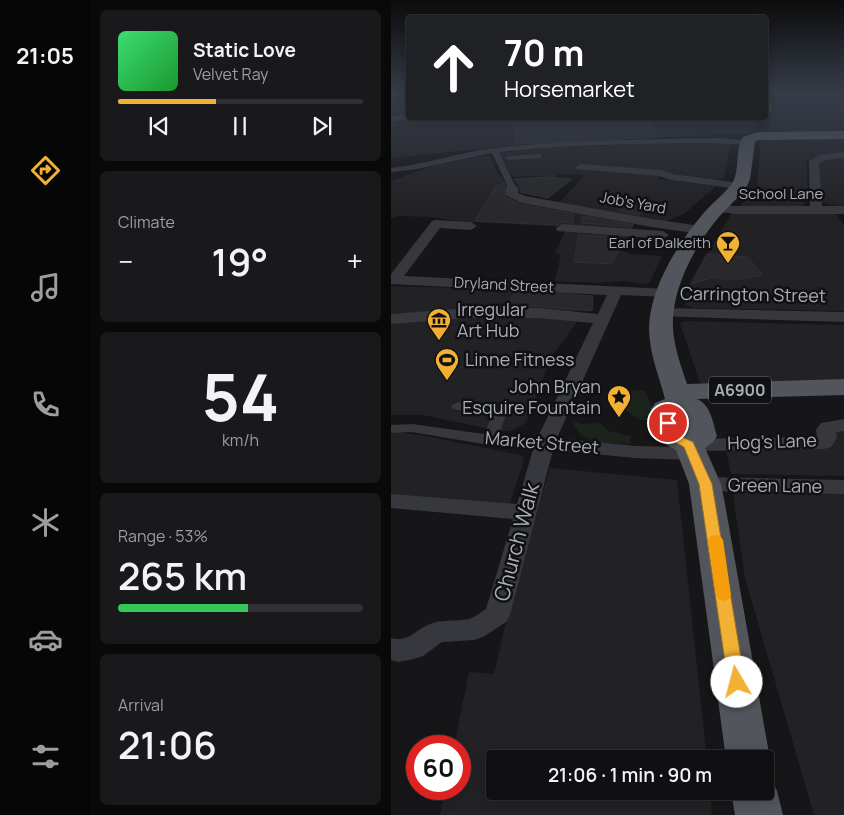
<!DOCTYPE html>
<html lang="en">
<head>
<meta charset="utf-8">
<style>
  :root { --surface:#101012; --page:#19191b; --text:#f1f3f6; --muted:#9c9d9f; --line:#303032; --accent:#f2b134 }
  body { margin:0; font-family:Manrope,sans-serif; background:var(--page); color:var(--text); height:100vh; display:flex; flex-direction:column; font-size:19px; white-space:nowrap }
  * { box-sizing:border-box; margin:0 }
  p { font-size:16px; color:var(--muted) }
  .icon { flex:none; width:28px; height:28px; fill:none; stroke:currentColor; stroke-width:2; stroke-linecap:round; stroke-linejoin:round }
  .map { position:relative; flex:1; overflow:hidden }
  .panel { display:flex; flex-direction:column; gap:10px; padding:10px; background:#09090a; width:301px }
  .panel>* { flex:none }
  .banner { position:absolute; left:15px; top:15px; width:362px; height:105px; border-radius:5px; box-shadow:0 2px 12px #0003,0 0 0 1px var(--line); background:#202124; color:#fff; overflow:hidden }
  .speed { position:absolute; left:15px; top:735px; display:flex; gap:10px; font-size:25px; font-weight:700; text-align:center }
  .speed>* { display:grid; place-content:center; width:65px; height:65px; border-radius:50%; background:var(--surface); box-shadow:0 2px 12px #0003,0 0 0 1px var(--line); line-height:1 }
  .speed .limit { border:8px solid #d22; background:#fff; color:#111 }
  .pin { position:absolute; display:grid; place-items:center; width:42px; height:42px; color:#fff; margin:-21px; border:2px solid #fff; border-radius:50%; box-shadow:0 1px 5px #0007 }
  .me { position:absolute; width:55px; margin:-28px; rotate:352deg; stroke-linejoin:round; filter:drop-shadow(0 0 4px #0008) }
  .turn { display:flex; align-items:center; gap:18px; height:105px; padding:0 15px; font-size:22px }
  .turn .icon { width:65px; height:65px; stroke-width:2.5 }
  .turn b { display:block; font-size:35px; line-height:42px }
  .big { font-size:38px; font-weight:600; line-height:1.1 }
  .panel .tile { flex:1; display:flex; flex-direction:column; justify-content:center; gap:8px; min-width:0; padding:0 18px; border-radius:8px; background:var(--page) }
  .panel .dial { align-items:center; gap:0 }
  .dial b { font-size:65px; line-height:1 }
  .song { display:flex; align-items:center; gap:15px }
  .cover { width:60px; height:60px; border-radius:8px; background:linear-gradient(135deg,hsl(140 70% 55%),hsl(130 70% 35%)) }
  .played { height:5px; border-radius:2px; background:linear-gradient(90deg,var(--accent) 40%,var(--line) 40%) }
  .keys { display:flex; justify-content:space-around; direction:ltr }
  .heat { display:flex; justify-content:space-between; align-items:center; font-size:28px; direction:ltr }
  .charge { height:8px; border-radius:4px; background:linear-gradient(90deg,#34c759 53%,var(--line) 0) }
  .trip { position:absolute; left:95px; top:750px; width:288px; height:50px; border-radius:5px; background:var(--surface); box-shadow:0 2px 12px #0003,0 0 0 1px var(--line); font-weight:600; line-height:50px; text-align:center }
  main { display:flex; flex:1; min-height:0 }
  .tabs { display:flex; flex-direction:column; width:90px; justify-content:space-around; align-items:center; background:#060607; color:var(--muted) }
  .tabs .icon { width:35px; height:35px }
  .tabs .active { color:var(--accent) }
  .tabs b { font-size:22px; color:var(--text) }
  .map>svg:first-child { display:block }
</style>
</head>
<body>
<main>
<nav class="tabs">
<b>21:05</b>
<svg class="icon active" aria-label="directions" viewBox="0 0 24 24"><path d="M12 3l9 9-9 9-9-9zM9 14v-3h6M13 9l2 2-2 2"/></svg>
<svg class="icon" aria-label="music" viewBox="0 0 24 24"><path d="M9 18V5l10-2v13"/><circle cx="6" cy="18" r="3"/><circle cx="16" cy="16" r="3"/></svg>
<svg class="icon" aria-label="phone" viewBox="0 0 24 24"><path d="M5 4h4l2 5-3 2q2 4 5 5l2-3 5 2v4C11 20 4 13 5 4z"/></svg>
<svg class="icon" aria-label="climate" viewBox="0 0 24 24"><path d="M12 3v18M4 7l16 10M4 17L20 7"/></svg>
<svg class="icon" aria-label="car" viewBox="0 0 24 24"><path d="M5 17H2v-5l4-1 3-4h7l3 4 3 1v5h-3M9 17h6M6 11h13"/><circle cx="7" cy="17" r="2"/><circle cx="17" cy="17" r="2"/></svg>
<svg class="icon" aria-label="filters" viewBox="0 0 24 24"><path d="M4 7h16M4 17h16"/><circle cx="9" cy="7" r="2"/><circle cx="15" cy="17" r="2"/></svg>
</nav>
<section class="panel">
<div class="tile">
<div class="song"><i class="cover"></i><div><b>Static Love</b><p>Velvet Ray</p></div></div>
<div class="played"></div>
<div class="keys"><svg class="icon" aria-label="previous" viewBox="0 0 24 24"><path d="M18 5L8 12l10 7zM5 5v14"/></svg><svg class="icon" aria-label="pause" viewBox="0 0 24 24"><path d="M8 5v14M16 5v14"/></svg><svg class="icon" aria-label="next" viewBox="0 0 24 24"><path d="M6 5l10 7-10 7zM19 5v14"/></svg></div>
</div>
<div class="tile"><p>Climate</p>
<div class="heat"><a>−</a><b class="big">19°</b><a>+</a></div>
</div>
<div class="tile dial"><b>54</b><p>km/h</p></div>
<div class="tile"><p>Range · 53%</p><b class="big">265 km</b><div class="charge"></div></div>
<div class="tile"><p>Arrival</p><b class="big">21:06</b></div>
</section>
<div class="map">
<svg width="453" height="815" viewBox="0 0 453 815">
  <rect width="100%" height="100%" fill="#161618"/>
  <!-- built -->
  <path fill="#222225" d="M0,93H17V113H0Z
    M375,93H453V133H381L377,132L382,105L375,97Z
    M31,118H364L366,123L359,133L138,144L0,158V123Z
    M372,138L453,139V154L426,156L415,161L417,190L414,204L409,207H352L350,205L366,186L370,141Z
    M274,143L340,144L333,178L325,180L269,172L268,179L325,186L294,213L274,222L167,204L194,175L168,174L164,177L139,176L121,177L109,153L154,148Z
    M98,155L107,173L118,186L116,196L131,201L245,221L230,250L239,254L271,256L259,282L254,284L233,281L207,283L164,281L170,254L164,253L176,227L65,221L41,217L7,216L0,219V181L45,165Z
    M453,158V207L432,203L430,201L426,163L432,160Z
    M444,213L453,226V311L303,308L294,305L299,282L340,214Z
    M0,286L177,292L194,296V309L180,312L102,309L0,314Z
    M76,316H158L187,320L160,358L135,423L119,431H108L32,415H0V321Z
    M293,321L453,325V381L315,385L309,383L289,323Z
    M453,429V476L340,474L335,449L438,448L446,430Z
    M0,432L29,435L130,455L133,460L119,504L0,495Z
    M159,468L286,480L316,759H104V791H319L321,815H49L54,789H69V746H63L78,672L103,674L126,573Z
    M344,492L453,493V815H423L354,578L342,494Z"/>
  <!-- green -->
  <path fill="#1c231d" d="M254,390L266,420H249L230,407L219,404V397L222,391Z
    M182,421L191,424L209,423L217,431L240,436L239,444C218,443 189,446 182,421Z"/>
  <!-- building -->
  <path fill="#29292c" stroke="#303034" d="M123,118H255L267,137L125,144Z
    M154,177L181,179L157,198L129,192V187L123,179Z
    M113,183L114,197L131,205L183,214L182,223L171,222L166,225L84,221L105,186Z
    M233,204L252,207L248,215L227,211Z
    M192,216L242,225L241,227L190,223Z
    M188,235L235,238L220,264L183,262Z
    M316,254L357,257L371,275L352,279H334L322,277L301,284Z
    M123,292L202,296L201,311L147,306H117Z"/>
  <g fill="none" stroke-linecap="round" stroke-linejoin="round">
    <!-- pedestrian -->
    <path fill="#37383d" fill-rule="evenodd" d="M331,138L356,141L360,143C356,146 316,143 307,143C240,144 174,145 108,152L125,187L121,190L117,187L101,153L26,169L0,172V168C36,164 70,152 105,148C180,139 256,140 331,138Z
      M147,154H150V158L118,160L114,158L118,156Z
      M67,402L114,410L116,413L107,436L154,438L159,440L161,443L159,446L154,448L98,445L21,432L0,433V425L21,424L93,434L101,416L62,409L60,406Z"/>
    <!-- minor -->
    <path fill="#37383d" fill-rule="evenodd" d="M18,113V118H21L0,122V116Z
      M453,152V158L434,160L428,163L431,206H453V214H343L323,211L321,208L327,204L343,206H419L418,161L428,155Z
      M190,164L270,170L282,174L348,183L354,186L348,189L280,180L268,176L186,169L185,167Z
      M121,184L127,187V193L134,196L261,219L310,226L316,230L310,234L260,227L131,203L115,195V187Z
      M45,220L80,222L86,226L80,230L49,228L13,276L276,289L281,290L283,293L281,296L276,297L230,295L166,438L244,446L289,447L288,445L291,441L298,439L426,437L425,430L430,423L453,419V431L445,432L446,438L440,447L433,449L310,451L312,454L309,459L302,460L244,458L162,450L119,615L115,622L92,637L83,640L51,642L32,656L23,659L7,662L0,660V638C17,643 24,630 39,624C51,619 65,622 78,619C84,617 90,612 95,609L122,519L0,508V494L126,504L144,443L202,323L147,318H77L0,324V314L77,308H147L207,314L216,295L0,284V274L41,221Z
      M171,224L272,231L278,235L272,239L166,231L165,228Z
      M271,308L453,312V322L265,316L263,313L265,310Z
      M314,477L453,480V494L314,491L306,489L303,484L306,479Z"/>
    <!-- primary -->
    <path fill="#53555c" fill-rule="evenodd" d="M375,100L381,104L382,111L375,115Z
      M453,131V139L368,140L364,142L359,179L356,186C347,199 333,210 323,223C301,251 280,292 282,328C283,347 290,366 296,384L453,379V395L306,399C320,405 322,423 326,436L322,442L314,448L330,484L334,504L379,759L374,772V759H335L298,484L285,450C261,438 264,435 260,409L264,403L274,399C268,376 258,352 258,328C259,288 286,245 311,215C320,204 331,196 340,185C350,172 343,150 352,137L366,132ZM289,412L291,413L296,433L292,431Z
      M374,773L379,775L386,791L392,815H344L340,791H374Z"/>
  </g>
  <!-- sky -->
  <linearGradient id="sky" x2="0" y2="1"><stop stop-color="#0c0c0d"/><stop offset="0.45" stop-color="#363c48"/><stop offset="1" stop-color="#363c48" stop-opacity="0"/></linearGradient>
  <rect width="453" height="207" fill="url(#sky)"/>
  <!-- route -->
  <path fill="#f2b134" stroke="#9d7322" d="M277,420L282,423L284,434L302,442L321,484L354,682L351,688L346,690L340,688L337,682L308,484L293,447L273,436L271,423Z"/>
  <!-- slow -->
  <path fill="#f59e0b" d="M324,535L329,536L332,540L340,595L338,599L333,601L327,599L325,595L317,540L320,536Z"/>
  <!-- icons -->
  <defs>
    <g id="bar-pin" transform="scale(1.25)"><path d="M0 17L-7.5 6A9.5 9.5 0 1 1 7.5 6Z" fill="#f2b134" stroke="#111113"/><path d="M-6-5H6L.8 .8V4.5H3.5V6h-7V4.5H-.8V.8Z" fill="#111"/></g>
    <g id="museum-pin" transform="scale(1.25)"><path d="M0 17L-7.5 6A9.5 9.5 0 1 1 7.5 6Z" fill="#f2b134" stroke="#111113"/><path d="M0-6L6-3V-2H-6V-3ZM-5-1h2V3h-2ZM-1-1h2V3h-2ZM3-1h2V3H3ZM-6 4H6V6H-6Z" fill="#111"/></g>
    <g id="stadium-pin" transform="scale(1.25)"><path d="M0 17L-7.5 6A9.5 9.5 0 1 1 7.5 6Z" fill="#f2b134" stroke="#111113"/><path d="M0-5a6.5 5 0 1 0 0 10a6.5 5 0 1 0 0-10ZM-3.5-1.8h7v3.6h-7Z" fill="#111"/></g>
    <g id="sight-pin" transform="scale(1.25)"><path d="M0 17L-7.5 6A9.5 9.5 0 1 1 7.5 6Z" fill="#f2b134" stroke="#111113"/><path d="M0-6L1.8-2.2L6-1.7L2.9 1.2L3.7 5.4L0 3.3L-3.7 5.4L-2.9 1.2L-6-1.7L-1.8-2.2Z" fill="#111"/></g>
  </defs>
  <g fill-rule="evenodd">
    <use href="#bar-pin" x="337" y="243"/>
    <use href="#museum-pin" x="48" y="320"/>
    <use href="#stadium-pin" x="56" y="360"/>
    <use href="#sight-pin" x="228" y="397"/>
  </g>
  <g text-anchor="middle" stroke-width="5" stroke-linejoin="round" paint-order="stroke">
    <!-- far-street labels -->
    <g font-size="15" fill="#a8adb8" stroke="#111113">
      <text x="390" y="199">School Lane</text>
      <text transform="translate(242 203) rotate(10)" y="5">Job's Yard</text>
      <text transform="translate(113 285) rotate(3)" y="5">Dryland Street</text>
    </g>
    <!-- far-poi labels -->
    <g font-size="15" fill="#a8adb8" stroke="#111113" text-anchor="end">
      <text x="320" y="248">Earl of Dalkeith</text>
    </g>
    <!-- shield labels -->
    <rect fill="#111113" stroke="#7b7e86" stroke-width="1" x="318" y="376.5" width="62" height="27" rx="4"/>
    <g font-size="16" font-weight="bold" fill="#a8adb8">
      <text x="349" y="396">A6900</text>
    </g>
    <!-- street labels -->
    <g font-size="18" fill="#a8adb8" stroke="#111113">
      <text transform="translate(362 295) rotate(1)" y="6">Carrington Street</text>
      <text transform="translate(381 442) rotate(-2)" y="6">Hog's Lane</text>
      <text transform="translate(151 443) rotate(5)" y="6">Market Street</text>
      <text transform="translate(384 486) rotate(1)" y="6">Green Lane</text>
    </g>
    <!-- poi labels -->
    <g font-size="18" fill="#a8adb8" stroke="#111113" text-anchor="start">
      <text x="66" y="316">Irregular<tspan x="66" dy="21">Art Hub</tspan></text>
      <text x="74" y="366">Linne Fitness</text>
      <text x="210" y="393" text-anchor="end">John Bryan<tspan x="210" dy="21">Esquire Fountain</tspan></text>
    </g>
    <!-- near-street labels -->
    <g font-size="21" fill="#a8adb8" stroke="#111113">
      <text transform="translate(126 542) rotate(-75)" y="7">Church Walk</text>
    </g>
  </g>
</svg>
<div class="speed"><div class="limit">60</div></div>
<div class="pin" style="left:277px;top:423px;background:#d93025"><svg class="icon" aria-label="arrive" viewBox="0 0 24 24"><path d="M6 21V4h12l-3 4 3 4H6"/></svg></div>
<svg class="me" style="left:346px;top:682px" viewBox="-20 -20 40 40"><circle r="19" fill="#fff"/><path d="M0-13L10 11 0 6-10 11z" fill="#f2b134"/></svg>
<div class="trip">21:06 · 1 min · 90 m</div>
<div class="banner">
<div class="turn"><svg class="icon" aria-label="ahead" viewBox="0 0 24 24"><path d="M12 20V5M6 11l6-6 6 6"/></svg><div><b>70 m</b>Horsemarket</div></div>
</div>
</div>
</main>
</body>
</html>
